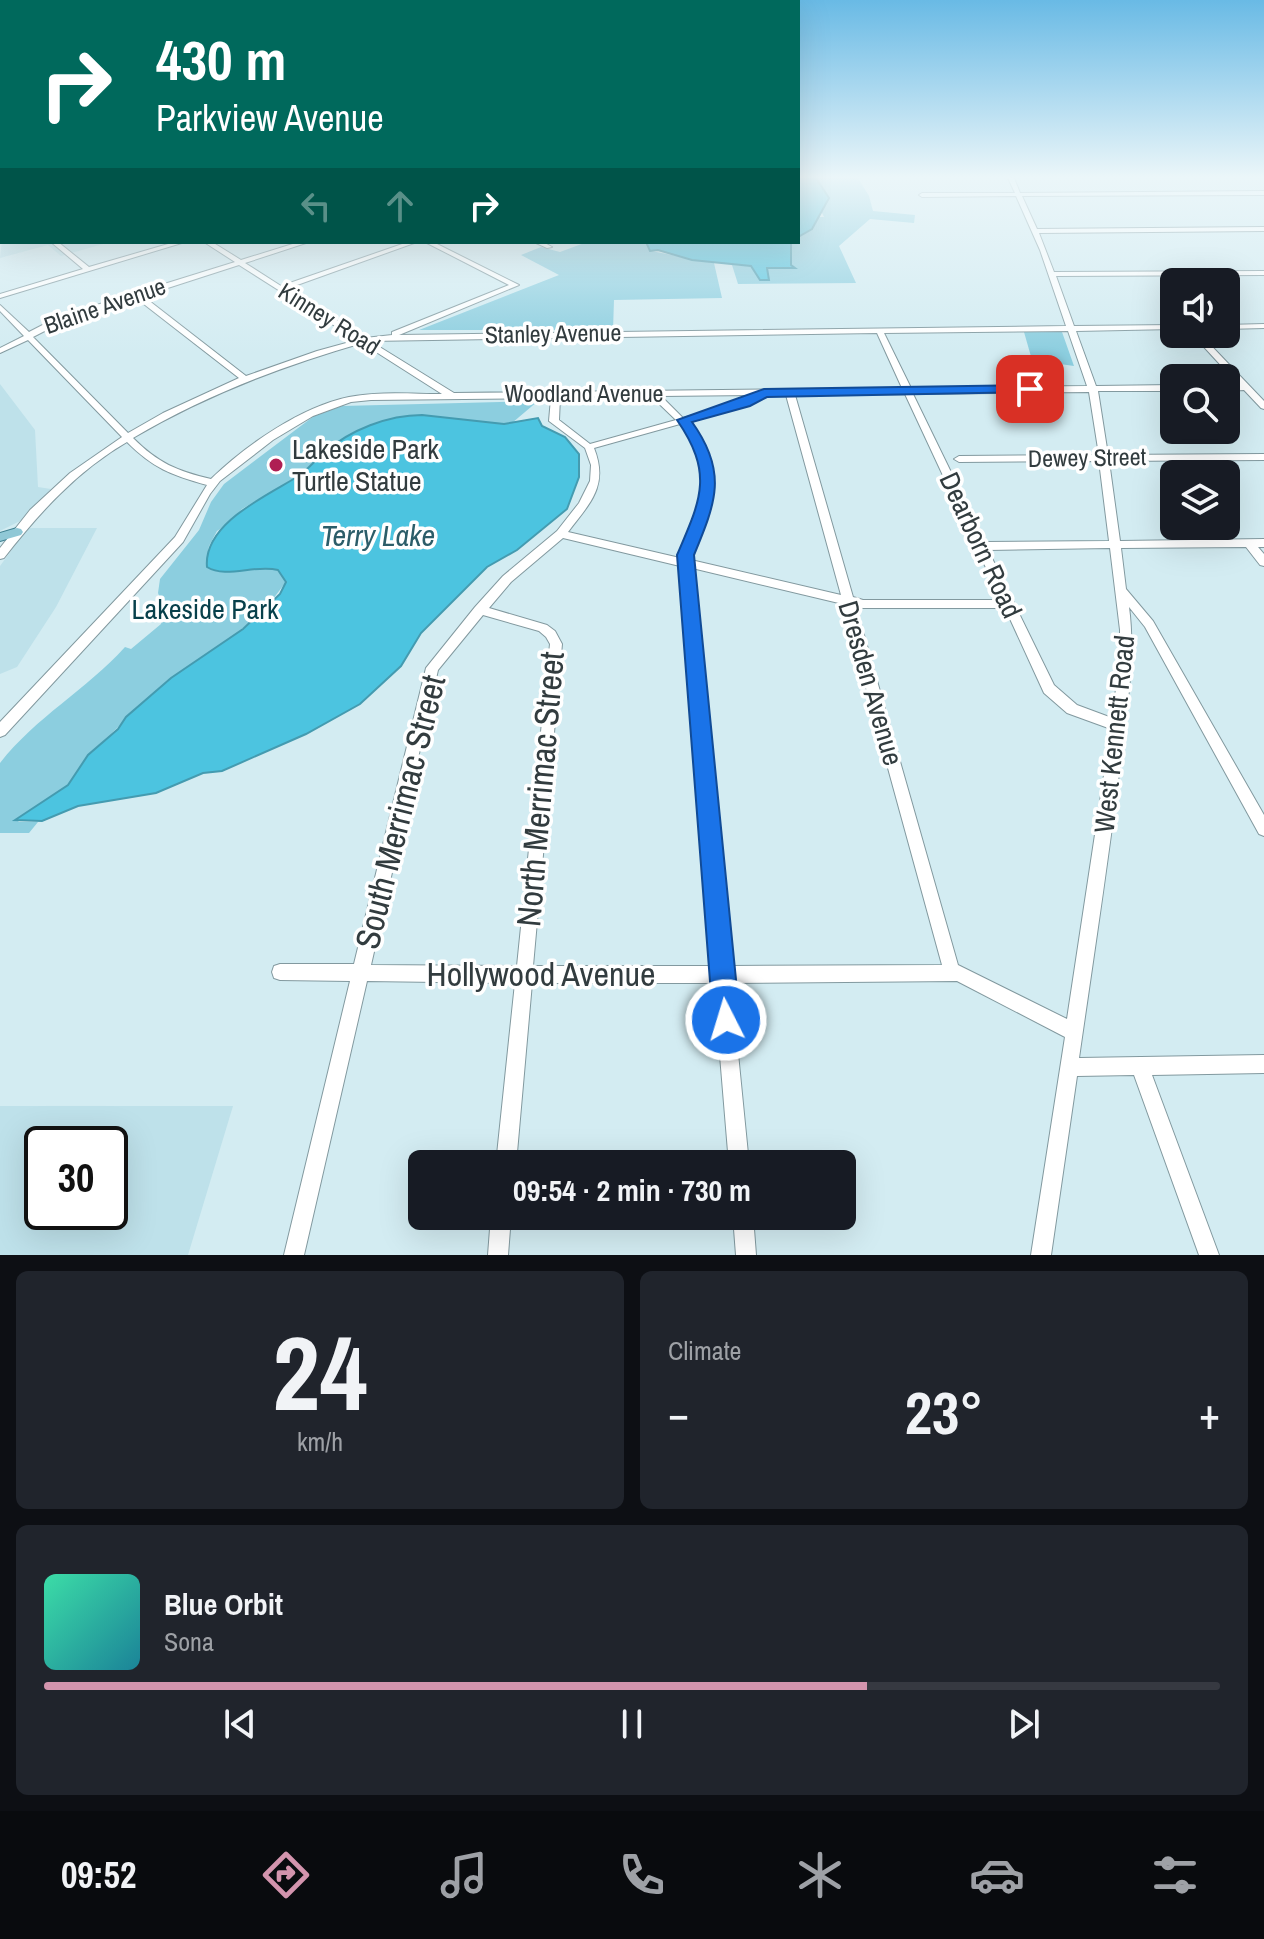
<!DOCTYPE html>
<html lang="en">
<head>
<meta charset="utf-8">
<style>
  :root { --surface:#171b24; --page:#20242c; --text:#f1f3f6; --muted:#9ea1a6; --line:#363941; --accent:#d394ad }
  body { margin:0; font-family:"Archivo Narrow",sans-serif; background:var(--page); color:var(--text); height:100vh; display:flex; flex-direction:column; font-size:30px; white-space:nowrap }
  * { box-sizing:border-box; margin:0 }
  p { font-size:26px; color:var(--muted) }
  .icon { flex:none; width:44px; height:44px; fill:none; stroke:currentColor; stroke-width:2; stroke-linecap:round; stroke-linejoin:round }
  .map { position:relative; height:1255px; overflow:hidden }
  .side { display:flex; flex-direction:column; gap:16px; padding:16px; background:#0d0f14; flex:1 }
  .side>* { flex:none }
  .banner { position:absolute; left:0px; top:0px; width:800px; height:244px; box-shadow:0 8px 32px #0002; background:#00695c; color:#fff; overflow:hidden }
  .tools { position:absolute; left:1160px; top:268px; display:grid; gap:16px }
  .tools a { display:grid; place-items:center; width:80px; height:80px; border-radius:12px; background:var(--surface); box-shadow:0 8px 32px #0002; font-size:40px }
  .speed { position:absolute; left:24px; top:1126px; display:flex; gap:16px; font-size:40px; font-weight:700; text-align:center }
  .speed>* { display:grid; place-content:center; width:104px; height:104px; border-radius:50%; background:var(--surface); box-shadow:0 8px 32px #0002; line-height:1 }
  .speed .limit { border:4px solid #111; border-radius:12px; background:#fff; color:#111 }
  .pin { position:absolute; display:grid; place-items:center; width:68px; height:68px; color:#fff; margin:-34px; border-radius:16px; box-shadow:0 4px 12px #0006 }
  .me { position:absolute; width:88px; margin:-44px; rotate:355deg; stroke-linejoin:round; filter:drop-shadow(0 0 6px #0008) }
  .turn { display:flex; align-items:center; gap:28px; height:168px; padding:0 24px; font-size:36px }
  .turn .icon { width:104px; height:104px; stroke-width:2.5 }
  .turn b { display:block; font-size:56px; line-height:68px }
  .lanes { display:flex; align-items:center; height:76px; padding:0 24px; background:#0003; justify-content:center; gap:40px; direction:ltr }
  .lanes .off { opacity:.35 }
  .big { font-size:60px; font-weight:700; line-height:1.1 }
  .side .card { flex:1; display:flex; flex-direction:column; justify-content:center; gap:12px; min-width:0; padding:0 28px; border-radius:12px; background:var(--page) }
  .side .dial { align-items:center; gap:0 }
  .dial b { font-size:104px; line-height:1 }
  .song { display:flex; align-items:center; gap:24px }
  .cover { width:96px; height:96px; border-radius:12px; background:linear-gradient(135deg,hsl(160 70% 55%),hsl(190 70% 35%)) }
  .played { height:8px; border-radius:4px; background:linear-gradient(90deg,var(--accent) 70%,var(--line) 70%) }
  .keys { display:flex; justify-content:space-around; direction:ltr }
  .heat { display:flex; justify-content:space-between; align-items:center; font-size:44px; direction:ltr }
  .side .tiles { flex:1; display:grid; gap:16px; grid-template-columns:1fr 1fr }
  .card:last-child { grid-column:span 2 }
  .trip { position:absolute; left:408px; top:1150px; width:448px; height:80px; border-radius:12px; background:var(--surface); box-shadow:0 8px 32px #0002; font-weight:700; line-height:80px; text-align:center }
  .dock { display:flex; height:128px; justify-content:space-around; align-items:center; background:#090b0e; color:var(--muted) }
  .dock .icon { width:56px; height:56px }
  .dock .on { color:var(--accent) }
  .dock b { font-size:36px; color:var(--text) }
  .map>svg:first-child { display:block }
</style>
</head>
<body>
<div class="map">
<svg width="1264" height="1255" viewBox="0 0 1264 1255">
  <rect width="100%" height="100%" fill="#d3ecf2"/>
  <!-- built -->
  <path fill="#bee1ea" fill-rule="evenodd" d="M2,240V242H110L61,256L48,245L0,258Z
    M0,384L35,430L38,487L51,489L20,521L0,531Z
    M28,528H97L56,607L17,667L0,674V566Z
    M0,1106H233L188,1255H0ZM110,1144V1212H42V1144Z"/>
  <!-- green -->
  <path fill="#8ccedf" d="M805,178H858L869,196L873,211L915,215L914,223L870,219L839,246L856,283L738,284L732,265L751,266L759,279L767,274V268H794L790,262L791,242H798V237L812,229L817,217H824Z
    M587,242H646L651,251L714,263L722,298L614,300L613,330H419L559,275L521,255L541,247L560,252Z
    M1024,332H1062L1074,366L1032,360Z
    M538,401L512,423L504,424L412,415L377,423L351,435L328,449L297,477L242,509L232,521L217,531L209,546L206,563C234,578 249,562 278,570L286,582L266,608L235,635L171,678L88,755L68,785L26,813L18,822H38L29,833H0V763C36,717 86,690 125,647L131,649L161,624L165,611L158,593L160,579L199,530L211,502L224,484L314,416L342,406Z"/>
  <!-- water -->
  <path fill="#4cc4e0" stroke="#449bb0" stroke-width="2" d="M798,178H816L829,198L812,229L798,237Z
    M646,242H791V265L795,268H767L769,280H760L751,266L692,260L658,250L650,251Z
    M422,415L504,424L538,418L542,426L565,437L579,454V477L567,509L517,550L487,567L421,633L401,666L360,704L306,734L222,771L203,773L156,793L78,806L42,821L15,820L68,785L88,755L118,729L126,717L171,678L243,629L280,594L286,582L278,570C255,564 226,579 207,567C203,524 266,496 297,477C307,471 316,459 325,452C350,430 388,415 422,415Z"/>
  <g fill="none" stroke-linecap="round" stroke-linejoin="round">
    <!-- minor casing -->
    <g stroke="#82999f" stroke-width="2">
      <path id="minor" d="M1008,178H1014L1020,193L1264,191V195L1022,196L1037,229L1264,227V231L1039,233L1054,272L1264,271V275L1056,276L1074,326L1174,325V329L1076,331L1096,386L1174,385V391H1098L1108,455L1264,454V460L1109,461L1120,541L1264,539V547H1258L1264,554V566L1260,565L1246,547L1121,548L1126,589L1153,621L1264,815V836L1259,834L1145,627L1129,607C1136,660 1126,713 1120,766C1108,863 1093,961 1079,1058L1264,1055V1073L1152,1075L1219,1255H1199L1134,1075L1077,1076L1051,1255H1031L1065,1037L957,981L731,983L749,1164H729L714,983H532L516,1164H496L515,983L367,981L304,1255H284L350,981L280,980L274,978L272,972L274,966L280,964H354L426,668L475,607L503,576L557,531L579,503L590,481L591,465L585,448L549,421L551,398L371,400L351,402L313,416L273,440L220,481L210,494L183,542L5,735L0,737V722L175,537L207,485C171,475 153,468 127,442C77,471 39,513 4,558L0,559V548L30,510L70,473L122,437L28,340L0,353V348L24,336L0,311V305L29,332L58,317L235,262L204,242H212L241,260L299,242H309L245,263L281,286L408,242H417L286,289L365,338L392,335V332L509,285L425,242H433L519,285L399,335L1066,326L1040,250L1016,196L922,197L919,195L922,193H1015ZM239,265L357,340L317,351L246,376L143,296ZM136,298L239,378L163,413L128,433L33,337L64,321ZM1068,331L1087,386L911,388L884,333ZM877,333L902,388L454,393L370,341ZM362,343L442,394C412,394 379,391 349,397C301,407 246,445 211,479C177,471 158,463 133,438C206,395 282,366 362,343ZM1089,392L1099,455L959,456L954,459L959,462L1099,461L1109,541L985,542L913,394ZM905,394L1001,600H863L853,597L795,395ZM754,395L742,401L683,418L661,396ZM766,395H786L841,595L691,560L690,555C711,506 728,467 687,422L748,405ZM651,396L676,420L590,444L559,420L560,397ZM680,424C710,458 707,489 691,529C687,538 682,548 680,558L568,532C590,503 609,486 594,448ZM563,538L680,566L713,966H533L562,644L555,631L547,625L489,608L511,582ZM1110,548L1120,630V660L1112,718L1077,705L1054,685L988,550ZM692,568L843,604L942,965L730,966ZM856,607L863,608H1005L1044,693L1067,713L1111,729L1067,1019L958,965ZM483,615L539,631L546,637L550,644L517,966L371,965L438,670Z
        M51,242H58L89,267L175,242H185L0,298V294L83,269Z
        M534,242H543L552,247L547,248Z
        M1264,324V328L1226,329V325Z
        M1192,334H1200L1264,401V409L1261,408L1244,390L1226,391V385H1239Z
        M491,1216H511L508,1255H488Z
        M733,1216H753L756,1255H736Z"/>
    </g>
    <!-- major casing -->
    <g stroke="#3f8090" stroke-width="2">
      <path id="major" d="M17,528L21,529L23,532L21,535L0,541V533Z"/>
    </g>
    <!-- minor -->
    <use href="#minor" fill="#fff" fill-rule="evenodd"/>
    <!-- major -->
    <use href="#major" fill="#90c8d6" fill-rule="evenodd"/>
  </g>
  <!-- sky -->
  <linearGradient id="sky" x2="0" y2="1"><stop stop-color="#69bae5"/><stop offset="0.5" stop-color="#ebf6f9"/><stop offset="1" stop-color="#ebf6f9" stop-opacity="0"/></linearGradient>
  <rect width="1264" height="354" fill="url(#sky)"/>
  <!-- route -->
  <path fill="#1a73e8" stroke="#114b97" stroke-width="2" d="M1030,385L1036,389L1034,392L767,397L750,406L692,422C728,472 716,502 694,555L740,1020L736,1030L726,1034L717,1030L713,1020L677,555C701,499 714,474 677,420L764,389Z"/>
  <!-- markers -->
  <circle fill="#af1f53" stroke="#fff" stroke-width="3" cx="276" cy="465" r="8"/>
  <g text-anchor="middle" stroke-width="7" stroke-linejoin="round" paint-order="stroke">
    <!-- far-street labels -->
    <g font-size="24" fill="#323c3f" stroke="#fff">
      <text transform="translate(105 306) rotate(-19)" y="8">Blaine Avenue</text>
      <text transform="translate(329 319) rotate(32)" y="8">Kinney Road</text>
      <text transform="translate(553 334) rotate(-1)" y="8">Stanley Avenue</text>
      <text x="584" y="402">Woodland Avenue</text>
      <text transform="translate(1087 458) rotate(-1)" y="8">Dewey Street</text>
    </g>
    <!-- poi labels -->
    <g font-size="28" fill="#323c3f" stroke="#fff" text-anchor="start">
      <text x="292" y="459">Lakeside Park<tspan x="292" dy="32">Turtle Statue</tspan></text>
    </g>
    <!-- street labels -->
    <g font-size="28" fill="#323c3f" stroke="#fff">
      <text transform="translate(981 545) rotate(65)" y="10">Dearborn Road</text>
      <text transform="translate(871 683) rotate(74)" y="10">Dresden Avenue</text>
      <text transform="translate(1114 734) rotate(-84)" y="10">West Kennett Road</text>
    </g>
    <!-- park labels -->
    <g font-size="28" fill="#08404b" stroke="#fff">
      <text x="205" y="619">Lakeside Park</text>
    </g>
    <!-- water labels -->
    <g font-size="30" font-style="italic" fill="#2c5d69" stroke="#fff">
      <text x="378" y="546">Terry Lake</text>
    </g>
    <!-- near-street labels -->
    <g font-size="34" fill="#323c3f" stroke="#fff">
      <text transform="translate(540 789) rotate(-85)" y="12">North Merrimac Street</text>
      <text transform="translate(400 812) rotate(-76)" y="12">South Merrimac Street</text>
      <text x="541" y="986">Hollywood Avenue</text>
    </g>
  </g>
</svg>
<div class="tools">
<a><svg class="icon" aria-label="sound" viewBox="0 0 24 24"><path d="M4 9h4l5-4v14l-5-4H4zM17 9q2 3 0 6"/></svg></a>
<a><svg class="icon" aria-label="search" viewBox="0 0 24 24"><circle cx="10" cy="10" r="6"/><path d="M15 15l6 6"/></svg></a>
<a><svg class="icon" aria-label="layers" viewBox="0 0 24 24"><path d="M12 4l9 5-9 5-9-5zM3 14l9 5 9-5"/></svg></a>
</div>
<div class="speed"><div class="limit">30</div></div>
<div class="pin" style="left:1030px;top:389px;background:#d93025"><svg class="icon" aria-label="arrive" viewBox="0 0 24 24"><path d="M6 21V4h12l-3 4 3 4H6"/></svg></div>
<svg class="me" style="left:726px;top:1020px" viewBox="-20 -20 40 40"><circle r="17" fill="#1a73e8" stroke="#fff" stroke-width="3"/><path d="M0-11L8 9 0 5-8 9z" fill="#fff"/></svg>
<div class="trip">09:54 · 2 min · 730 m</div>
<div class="banner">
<div class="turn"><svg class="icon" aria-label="right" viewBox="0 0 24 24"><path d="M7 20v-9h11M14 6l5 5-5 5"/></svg><div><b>430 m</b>Parkview Avenue</div></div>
<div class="lanes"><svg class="icon off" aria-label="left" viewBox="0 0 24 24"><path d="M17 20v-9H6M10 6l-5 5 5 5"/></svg><svg class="icon off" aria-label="ahead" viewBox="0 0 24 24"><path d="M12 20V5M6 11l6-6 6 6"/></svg><svg class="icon" aria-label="right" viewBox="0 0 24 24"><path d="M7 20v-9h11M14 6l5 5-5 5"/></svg></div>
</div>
</div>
<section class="side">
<div class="tiles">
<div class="card dial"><b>24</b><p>km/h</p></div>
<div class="card"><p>Climate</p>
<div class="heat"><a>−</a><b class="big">23°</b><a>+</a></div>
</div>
<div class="card">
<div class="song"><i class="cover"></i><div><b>Blue Orbit</b><p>Sona</p></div></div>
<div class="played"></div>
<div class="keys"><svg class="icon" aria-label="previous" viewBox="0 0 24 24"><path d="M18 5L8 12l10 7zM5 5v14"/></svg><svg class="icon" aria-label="pause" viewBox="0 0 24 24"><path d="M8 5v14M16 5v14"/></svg><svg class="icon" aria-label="next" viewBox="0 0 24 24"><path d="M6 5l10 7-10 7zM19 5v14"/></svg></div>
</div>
</div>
</section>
<nav class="dock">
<b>09:52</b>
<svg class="icon on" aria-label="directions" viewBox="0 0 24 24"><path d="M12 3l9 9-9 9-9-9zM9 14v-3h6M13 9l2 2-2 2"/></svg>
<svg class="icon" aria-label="music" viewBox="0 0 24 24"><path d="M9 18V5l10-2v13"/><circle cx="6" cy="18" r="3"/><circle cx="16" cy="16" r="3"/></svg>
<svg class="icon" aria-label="phone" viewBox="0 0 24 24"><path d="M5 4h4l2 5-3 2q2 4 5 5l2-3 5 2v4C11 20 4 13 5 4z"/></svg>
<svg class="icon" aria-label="climate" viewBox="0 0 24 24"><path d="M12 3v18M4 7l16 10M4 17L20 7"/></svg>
<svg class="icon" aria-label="car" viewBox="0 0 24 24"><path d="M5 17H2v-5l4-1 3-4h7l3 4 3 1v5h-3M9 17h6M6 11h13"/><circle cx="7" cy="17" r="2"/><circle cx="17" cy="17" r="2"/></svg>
<svg class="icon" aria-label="filters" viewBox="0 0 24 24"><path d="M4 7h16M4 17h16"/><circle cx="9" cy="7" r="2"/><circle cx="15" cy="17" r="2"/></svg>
</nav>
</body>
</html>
